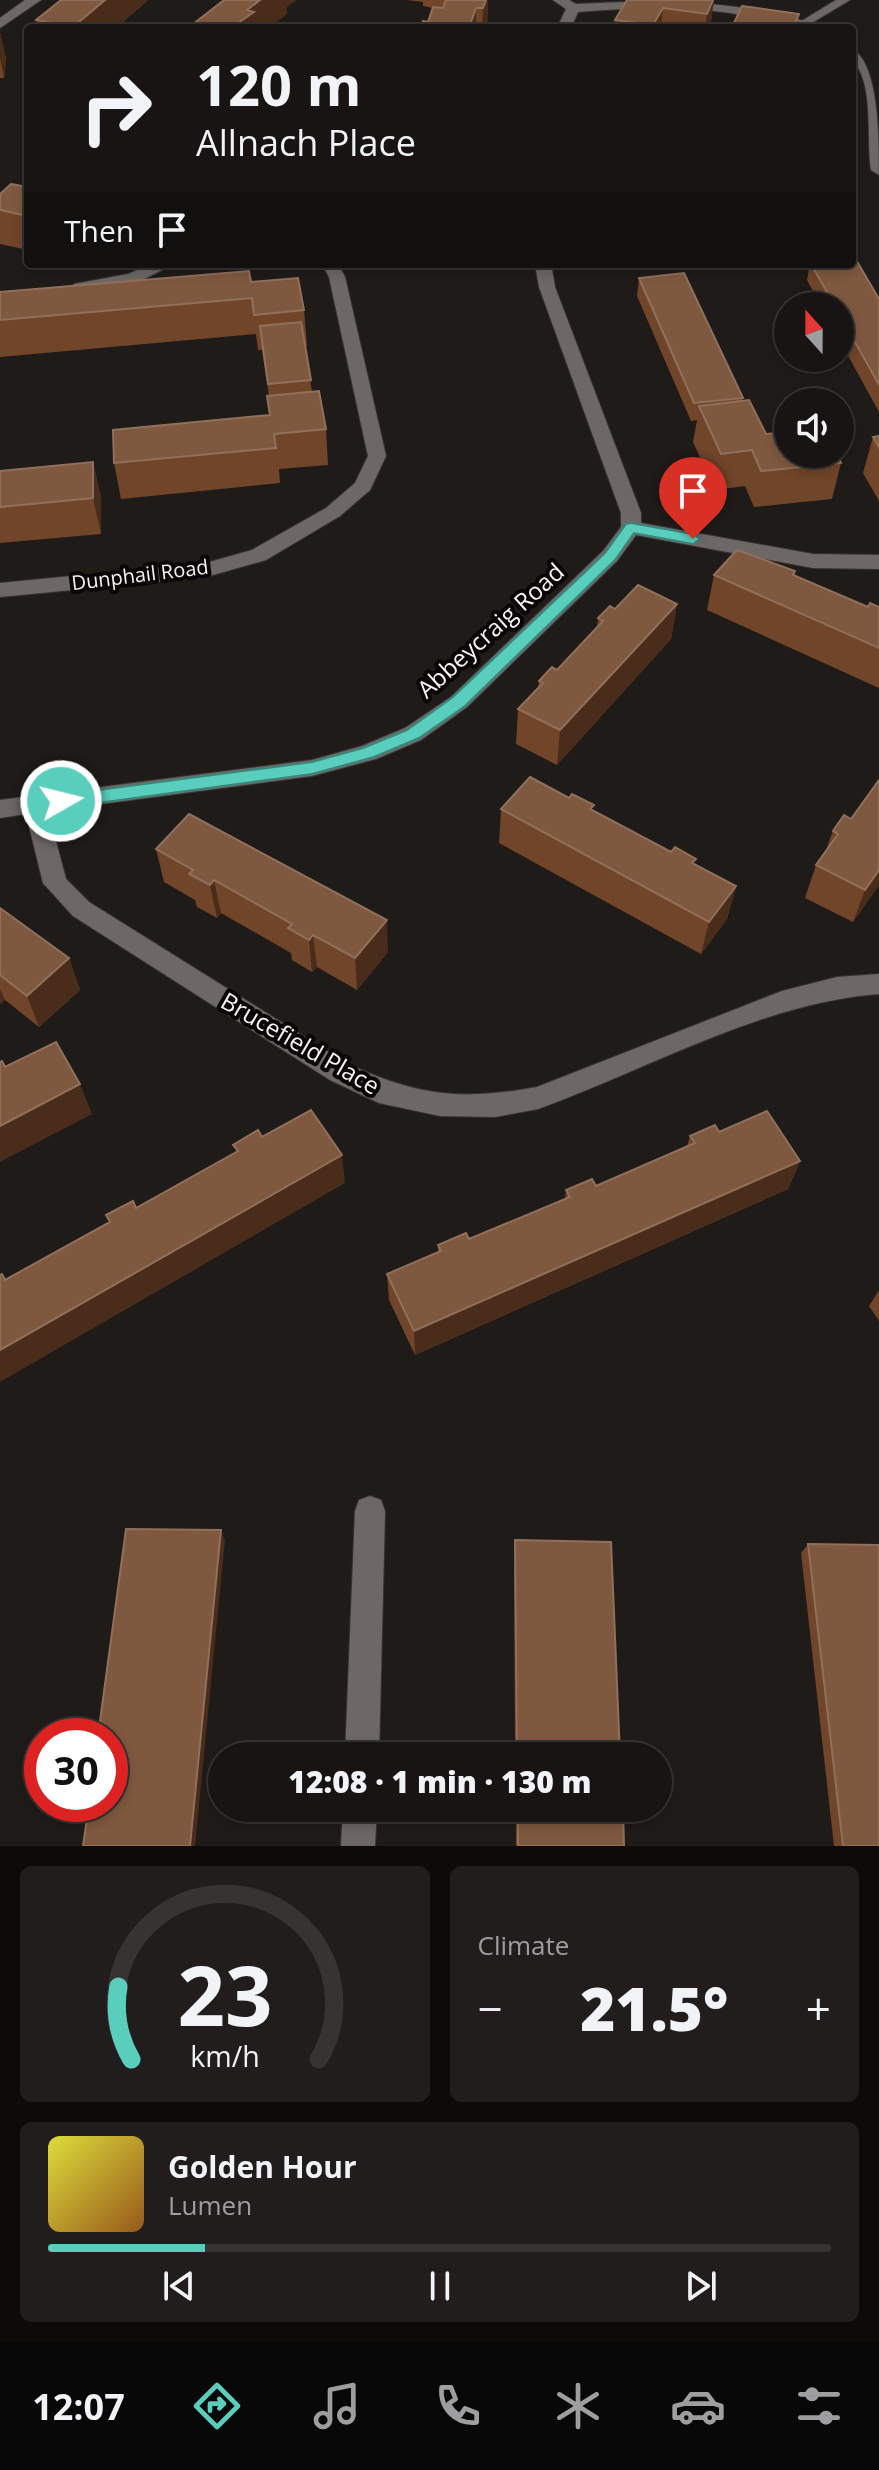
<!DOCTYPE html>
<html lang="en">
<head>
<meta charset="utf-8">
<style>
  :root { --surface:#171413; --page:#201d1c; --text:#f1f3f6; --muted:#9e9ea0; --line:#363333; --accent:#5acebd }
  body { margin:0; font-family:"Open Sans",sans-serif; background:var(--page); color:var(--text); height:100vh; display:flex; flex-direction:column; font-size:30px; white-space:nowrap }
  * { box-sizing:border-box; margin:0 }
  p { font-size:26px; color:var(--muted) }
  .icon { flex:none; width:44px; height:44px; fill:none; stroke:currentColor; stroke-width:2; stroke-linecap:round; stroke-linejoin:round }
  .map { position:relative; height:1846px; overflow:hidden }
  .panel { display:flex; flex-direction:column; gap:20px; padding:20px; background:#0d0b0a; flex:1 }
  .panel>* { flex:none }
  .top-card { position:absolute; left:24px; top:24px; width:832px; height:244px; border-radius:8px; box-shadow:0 4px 12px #0003,0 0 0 2px var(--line); background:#171413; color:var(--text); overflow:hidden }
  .needle { width:52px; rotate:339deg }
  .controls { position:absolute; left:774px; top:292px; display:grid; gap:16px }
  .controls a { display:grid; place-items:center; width:80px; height:80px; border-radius:50%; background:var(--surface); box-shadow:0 4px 12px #0003,0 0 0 2px var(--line); font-size:40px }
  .speed { position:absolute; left:24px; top:1718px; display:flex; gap:16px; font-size:40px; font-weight:700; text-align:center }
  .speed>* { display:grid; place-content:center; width:104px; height:104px; border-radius:50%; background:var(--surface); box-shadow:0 4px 12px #0003,0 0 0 2px var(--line); line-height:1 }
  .speed .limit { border:12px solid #d22; background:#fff; color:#111 }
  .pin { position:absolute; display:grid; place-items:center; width:68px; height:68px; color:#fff; margin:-82px -34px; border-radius:50% 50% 50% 0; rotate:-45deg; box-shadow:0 0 8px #0007 }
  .pin .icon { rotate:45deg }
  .me { position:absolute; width:88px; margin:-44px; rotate:82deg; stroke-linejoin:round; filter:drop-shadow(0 0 6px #0008) }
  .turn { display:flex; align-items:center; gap:28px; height:168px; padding:0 40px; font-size:36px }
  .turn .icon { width:104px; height:104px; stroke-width:2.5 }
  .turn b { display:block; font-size:56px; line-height:68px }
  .then { display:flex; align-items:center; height:76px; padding:0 40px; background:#0003; gap:16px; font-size:30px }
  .big { font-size:60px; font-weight:800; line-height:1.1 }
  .panel .card { flex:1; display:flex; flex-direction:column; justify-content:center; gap:12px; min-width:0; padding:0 28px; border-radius:12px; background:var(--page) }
  .panel .dial { align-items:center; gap:0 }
  .dial svg { height:208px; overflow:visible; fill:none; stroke:var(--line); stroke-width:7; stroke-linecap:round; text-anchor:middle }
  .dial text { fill:var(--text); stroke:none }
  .song { display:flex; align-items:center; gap:24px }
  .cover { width:96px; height:96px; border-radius:12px; background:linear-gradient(135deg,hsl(60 70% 55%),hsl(30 70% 35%)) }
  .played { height:8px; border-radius:4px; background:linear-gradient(90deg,var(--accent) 20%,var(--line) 20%) }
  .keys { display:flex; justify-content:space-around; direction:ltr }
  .heat { display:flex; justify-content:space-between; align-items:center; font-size:44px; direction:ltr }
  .panel .tiles { flex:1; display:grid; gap:20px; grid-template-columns:1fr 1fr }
  .card:last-child { grid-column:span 2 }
  .trip { position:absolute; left:208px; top:1742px; width:464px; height:80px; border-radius:40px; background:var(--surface); box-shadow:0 4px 12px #0003,0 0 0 2px var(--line); font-weight:800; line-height:80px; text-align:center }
  .tab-bar { display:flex; height:128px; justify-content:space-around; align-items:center; background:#090808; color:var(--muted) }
  .tab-bar .icon { width:56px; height:56px }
  .tab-bar .current { color:var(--accent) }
  .tab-bar b { font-size:36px; color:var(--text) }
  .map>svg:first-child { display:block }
</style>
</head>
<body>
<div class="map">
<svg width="879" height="1846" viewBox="0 0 879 1846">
  <rect width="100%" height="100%" fill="#1f1b19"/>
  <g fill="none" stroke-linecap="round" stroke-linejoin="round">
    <!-- lane casing -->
    <g stroke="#383534" stroke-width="2">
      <path id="lane" d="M836,0H850L805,27L795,25Z"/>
    </g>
    <!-- street casing -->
    <g stroke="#383534" stroke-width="2">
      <path id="street" d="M25,0H41L0,28V18Z
        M553,0H569L576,4C643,0 709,0 775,13C788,16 806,20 816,28C785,28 754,16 723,12C675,6 626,8 578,12L571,28H557L566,9Z
        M852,49C879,63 879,140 879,175L871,170C866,139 875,82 852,60Z
        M152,264H174L138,282L80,293L72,288L74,284L128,274Z
        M322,264H338L345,277L386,456L370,490L340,516L266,560L206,577L0,597V583L206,563L252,550L326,508L355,483L368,456L329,277Z
        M535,264H551L555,287L641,513V523L813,554L879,555V569L813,568L636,535L617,561L467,707L421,740L376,759L312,776L48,811L66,879L89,902L348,1064C417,1096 462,1101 537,1087L782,991L837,977L879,974V994C761,1003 649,1069 538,1109L495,1117L440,1116L379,1103L330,1080L73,916L43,883L26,814L0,818V800L312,760L362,746L405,728L451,697L603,551L621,527V513L539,287Z
        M370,1496L381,1500L385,1511L379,1756H345L355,1511L359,1500Z
        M343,1808H377L375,1846H341Z"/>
    </g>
    <!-- lane -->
    <use href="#lane" fill="#6d6866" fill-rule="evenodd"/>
    <!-- street -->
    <use href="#street" fill="#6d6866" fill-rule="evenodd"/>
  </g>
  <!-- wall -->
  <path fill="#704529" d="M148,0L116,28H38L36,20Z
    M407,0H488L487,26V28H420L428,22L433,8L423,6V2Z
    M627,0H714L710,28H614L615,20Z
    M799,14L797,24L820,28H733L734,23Z
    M0,33L6,59L4,78H0Z
    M28,187V250L0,244V194Z
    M810,264H852L879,299V412L840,341V306H821L807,280Z
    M639,278L743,398V401L766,434L841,463L832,499L754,507L745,486L715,490L693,442L697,420L691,421L637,296Z
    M251,282L304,310L307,346H305L312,392L326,429L328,465L279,469L280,483L121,499L114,463L269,415L267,396H269L262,350H258L256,334L0,357V292Z
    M879,436V501L863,473L873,437Z
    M93,462L101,498V534L0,543V471Z
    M714,575H794L868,607H879V688L707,610Z
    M677,604L671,639L557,765L516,744L518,709L538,688L539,681L557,670L597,628L598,618L615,609Z
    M879,779V885L853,922L805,898L816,865L826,850L833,831L851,819Z
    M501,809L593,811L736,886L727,919L701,954L499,843Z
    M156,849L388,952L357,990L317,967L312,972L292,960L291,953L221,913L217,918L197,907L195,900L164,882Z
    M0,908L69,958L80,990L39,1027L5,1000L0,1004Z
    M719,1132L800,1161L788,1189L415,1355L389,1300L387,1274L438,1253V1245L469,1239L565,1199L566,1190L596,1186L687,1146L690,1136Z
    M879,1290V1321L869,1306Z
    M515,1540L620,1756H515L514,1549Z
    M808,1544L879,1846H834L801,1553Z
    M516,1808H623L624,1846H516Z"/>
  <!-- shaded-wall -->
  <path fill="#4a2c1a" d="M105,0H148L116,28H73Z
    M260,0H297L287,7V14L270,28H236L235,25L247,10Z
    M486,0H488L487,26V28H482L483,8Z
    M713,0H714L710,28H705L707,14Z
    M476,8V28H470V25Z
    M663,8L661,28H653V25Z
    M0,33L6,59L4,78L0,58Z
    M93,462L101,498V534L93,498Z
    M677,604L671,639L557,765L560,730Z
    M879,870V885L853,922L865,890Z
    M214,880L221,913L217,918L210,885Z
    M736,886L727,919L701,954L709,922Z
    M387,920L388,952L357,990L355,958Z
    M313,935L317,967L312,972L309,940Z
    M69,958L80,990L39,1027L27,996Z
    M0,989L5,1000L0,1004Z
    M80,1084L92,1114L0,1162V1126Z
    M342,1155L345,1183L0,1382V1350Z
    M800,1161L788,1189L415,1355L414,1331Z
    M221,1530L225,1540L195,1846H190Z"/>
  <!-- building -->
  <path fill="#7e583f" stroke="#91705b" stroke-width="2" d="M61,0H105L73,27L36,20Z
    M222,0H260L247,10L254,12L235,25L239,26L237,28H188L224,0Z
    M446,0H486L483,8H476L470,25H463L462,28H420L423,21L428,22L433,7L443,8Z
    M627,0H713L707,14L663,8L653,25L615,20Z
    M742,6L799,14L795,24L820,27L772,28L734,23Z
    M11,184L28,187V216L0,210V194Z
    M852,258H855L879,299V385L840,315V306H835L811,264H852Z
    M249,271L251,282L298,278L304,310L254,315L252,298L0,320V292Z
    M684,273L743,398L694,403L639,278Z
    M301,322L311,380L268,384L260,326Z
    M319,391L326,429L274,434L276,448L114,463L113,430L270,415L267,396Z
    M749,400L766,434L788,432V454H837L841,463L761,471L752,450L721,454L699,406Z
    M879,436V447L873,437Z
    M93,462V498L0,507V471Z
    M737,550L795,571L793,575L868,607L870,603L879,607V648L714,575Z
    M638,585L677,604L560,730L518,709L543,683L539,681L552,667L557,670L603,621L598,618L610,606L615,609Z
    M530,777L569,798L572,794L594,805L590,809L671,852L675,847L696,859L692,863L736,886L709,922L501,809Z
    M879,780V870L865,890L816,865L838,834L833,831L844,815L851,819Z
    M189,814L387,920L355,958L313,935L309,940L288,928L292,924L214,880L210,885L189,874L193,870L156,849Z
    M0,908L69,958L27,996L0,975Z
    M56,1042L80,1084L0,1126V1062L2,1061L5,1067Z
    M311,1110L342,1155L0,1350V1275L2,1274L5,1280L110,1222L106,1215L133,1201L136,1208L238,1151L233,1145L258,1130L262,1137Z
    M767,1111L800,1161L414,1331L387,1274L441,1251L438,1245L466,1233L469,1239L570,1197L566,1190L592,1179L596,1186L695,1143L690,1136L715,1125L719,1132Z
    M126,1529L221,1530L190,1846H83L89,1804H110V1736H98Z
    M515,1540L611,1542L620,1756H517Z
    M808,1544L879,1545V1846H843Z
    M518,1808H623L624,1846H518Z"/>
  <!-- route -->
  <path fill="#5acebd" stroke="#3a867b" stroke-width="2" d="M631,523L693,534L700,539L693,544L634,533L615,560L465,706L419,738L374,757L312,774L61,808L52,801L61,795L312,762L363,748L407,730L453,697L605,553L626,524Z"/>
  <g text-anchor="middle" stroke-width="8" stroke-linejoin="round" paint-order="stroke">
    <!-- far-street labels -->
    <g font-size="20" fill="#f6f3f2" stroke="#080606">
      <text transform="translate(140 575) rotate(-7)" y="7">Dunphail Road</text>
    </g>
    <!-- street labels -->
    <g font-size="24" fill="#f6f3f2" stroke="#080606">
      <text transform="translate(491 631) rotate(-42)" y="8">Abbeycraig Road</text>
      <text transform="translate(300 1044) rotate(30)" y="8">Brucefield Place</text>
    </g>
  </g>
</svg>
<div class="controls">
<a><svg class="needle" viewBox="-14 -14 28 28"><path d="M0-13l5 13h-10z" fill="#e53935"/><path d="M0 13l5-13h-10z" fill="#9e9ea0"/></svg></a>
<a><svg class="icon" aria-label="sound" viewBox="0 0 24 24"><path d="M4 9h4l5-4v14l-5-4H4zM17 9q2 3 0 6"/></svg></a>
</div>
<div class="speed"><div class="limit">30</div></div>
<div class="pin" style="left:693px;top:539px;background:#d93025"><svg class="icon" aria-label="arrive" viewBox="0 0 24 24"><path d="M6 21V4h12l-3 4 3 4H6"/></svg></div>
<svg class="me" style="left:61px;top:801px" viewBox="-20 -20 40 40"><circle r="17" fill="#5acebd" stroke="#fff" stroke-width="3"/><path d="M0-11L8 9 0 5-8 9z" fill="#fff"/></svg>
<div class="trip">12:08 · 1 min · 130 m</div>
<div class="top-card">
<div class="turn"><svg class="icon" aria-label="right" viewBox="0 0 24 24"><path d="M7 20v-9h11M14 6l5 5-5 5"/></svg><div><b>120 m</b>Allnach Place</div></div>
<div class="then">Then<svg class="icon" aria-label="arrive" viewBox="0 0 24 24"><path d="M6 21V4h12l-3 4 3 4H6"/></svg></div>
</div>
</div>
<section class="panel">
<div class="tiles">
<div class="card dial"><svg viewBox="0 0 100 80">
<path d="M14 69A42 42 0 1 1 86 69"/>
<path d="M14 69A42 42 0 0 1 9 41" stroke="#5acebd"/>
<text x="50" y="56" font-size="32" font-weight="700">23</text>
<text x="50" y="72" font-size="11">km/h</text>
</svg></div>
<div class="card"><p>Climate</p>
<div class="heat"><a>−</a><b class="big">21.5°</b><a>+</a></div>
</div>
<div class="card">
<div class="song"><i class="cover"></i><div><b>Golden Hour</b><p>Lumen</p></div></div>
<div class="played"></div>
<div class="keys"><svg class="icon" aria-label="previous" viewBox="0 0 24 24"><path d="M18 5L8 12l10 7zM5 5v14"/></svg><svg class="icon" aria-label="pause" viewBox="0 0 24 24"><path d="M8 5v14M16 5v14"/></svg><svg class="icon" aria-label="next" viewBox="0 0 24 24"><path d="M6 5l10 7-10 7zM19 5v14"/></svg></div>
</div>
</div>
</section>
<nav class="tab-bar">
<b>12:07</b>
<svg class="icon current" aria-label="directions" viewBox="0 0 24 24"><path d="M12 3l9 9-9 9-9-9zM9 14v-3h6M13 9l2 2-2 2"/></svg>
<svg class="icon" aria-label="music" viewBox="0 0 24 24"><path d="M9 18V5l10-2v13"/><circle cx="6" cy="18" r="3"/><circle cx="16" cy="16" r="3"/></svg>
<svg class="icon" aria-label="phone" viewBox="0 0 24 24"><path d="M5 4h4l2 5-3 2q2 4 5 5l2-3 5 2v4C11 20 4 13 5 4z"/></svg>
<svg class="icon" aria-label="climate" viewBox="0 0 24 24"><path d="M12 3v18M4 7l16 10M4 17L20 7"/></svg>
<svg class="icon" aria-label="car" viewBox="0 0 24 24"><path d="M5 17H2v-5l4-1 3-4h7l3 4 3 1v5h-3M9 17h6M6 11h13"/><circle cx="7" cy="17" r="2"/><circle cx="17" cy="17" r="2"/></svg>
<svg class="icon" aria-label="filters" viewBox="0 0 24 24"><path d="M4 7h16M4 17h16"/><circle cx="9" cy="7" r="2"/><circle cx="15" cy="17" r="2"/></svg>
</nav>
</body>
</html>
